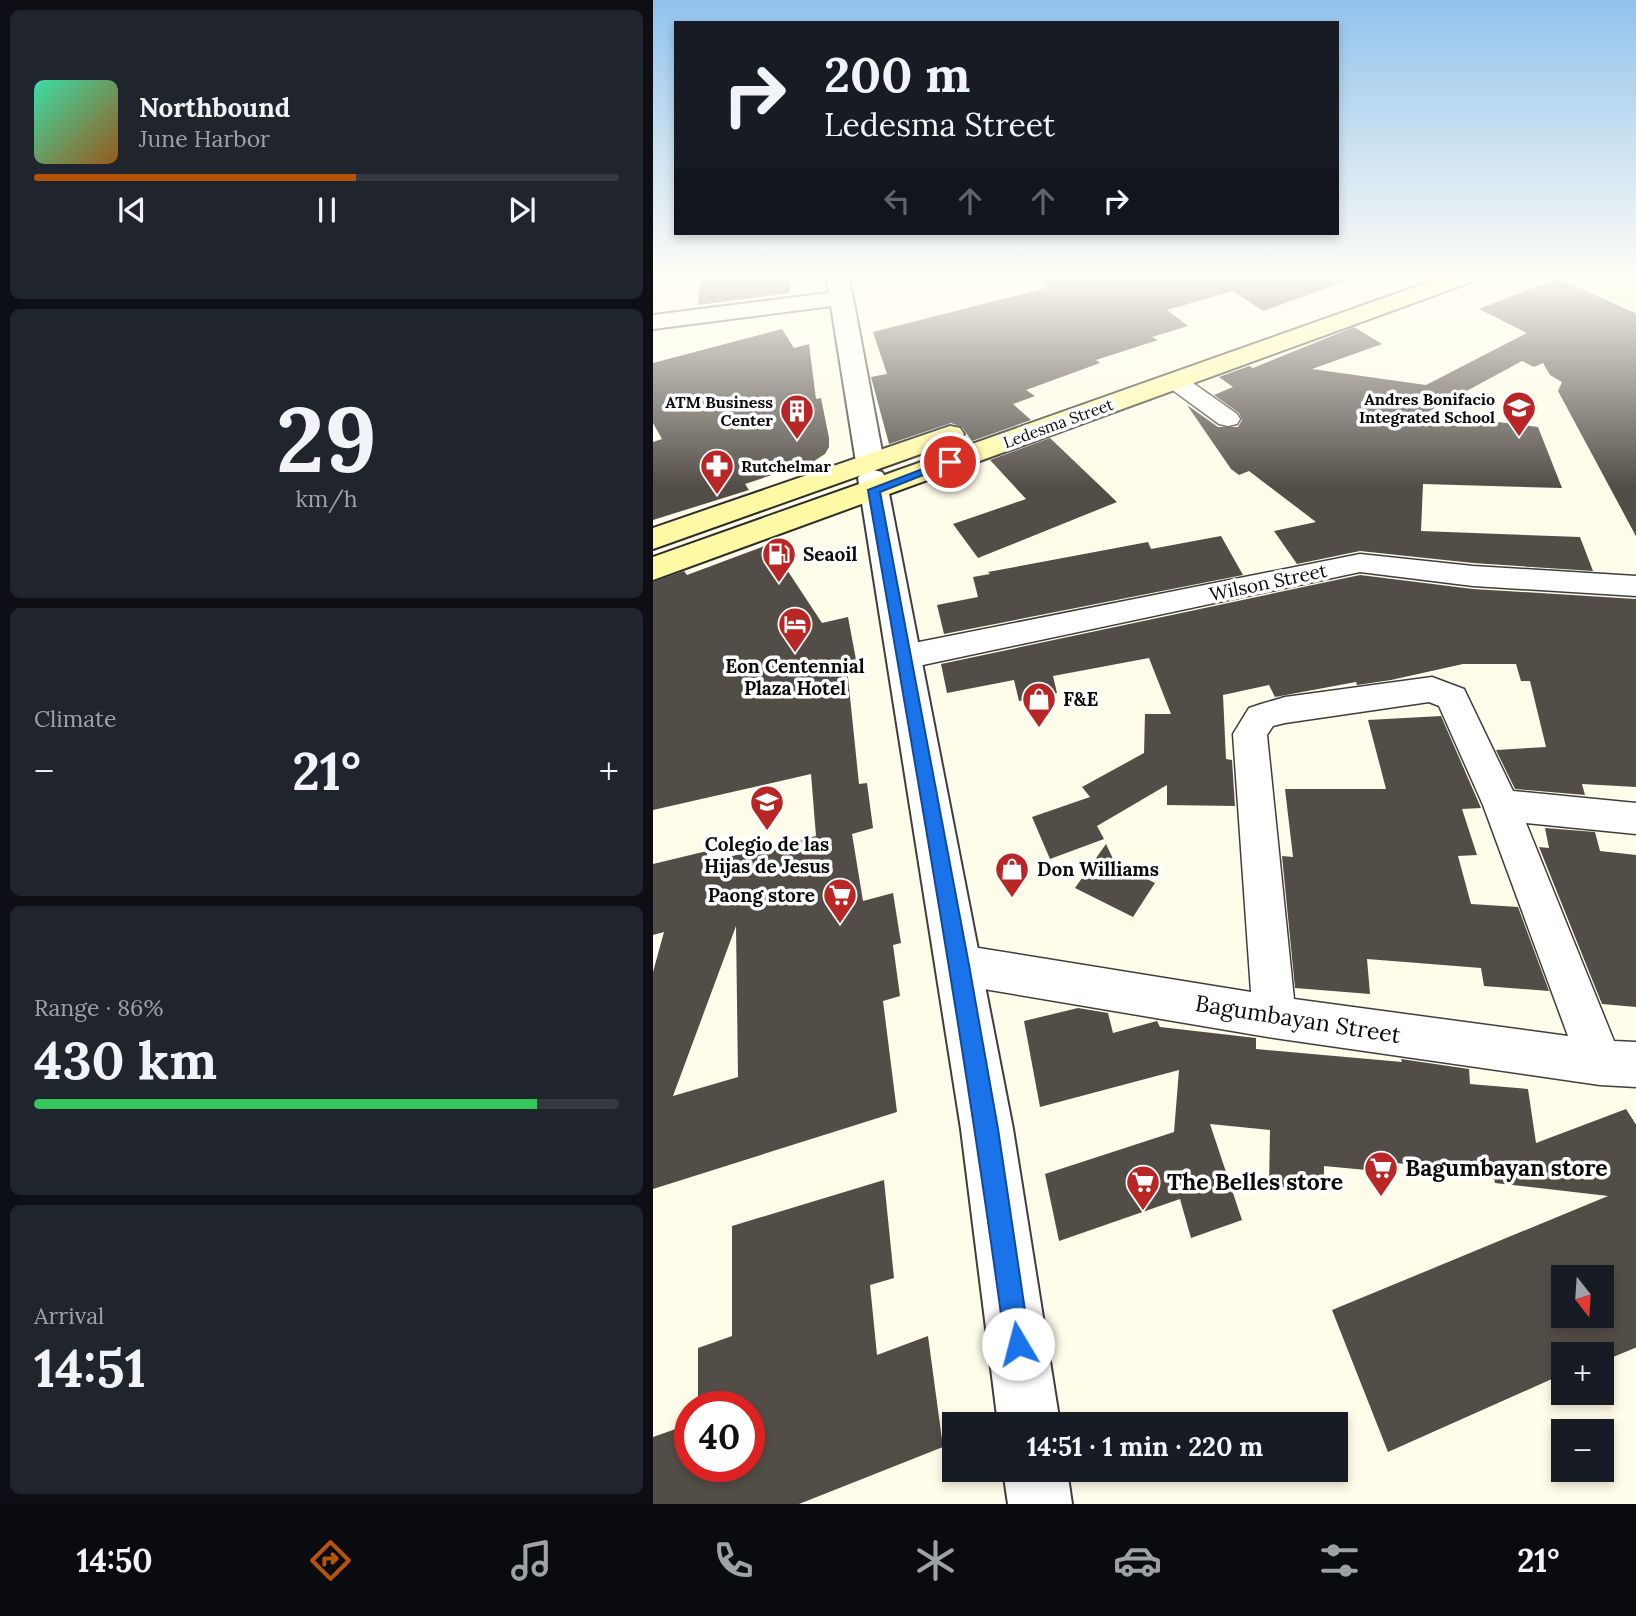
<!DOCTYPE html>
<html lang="en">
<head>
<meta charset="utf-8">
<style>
  :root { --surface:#171b24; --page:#20242c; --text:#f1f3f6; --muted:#9ea1a6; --line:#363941; --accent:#b45309 }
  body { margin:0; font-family:Lora,serif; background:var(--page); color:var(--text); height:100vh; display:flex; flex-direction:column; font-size:26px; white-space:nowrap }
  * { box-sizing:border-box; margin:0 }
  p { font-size:23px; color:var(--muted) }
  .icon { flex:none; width:38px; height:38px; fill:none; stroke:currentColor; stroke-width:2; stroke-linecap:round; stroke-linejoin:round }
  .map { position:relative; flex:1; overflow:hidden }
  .side { display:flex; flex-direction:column; gap:10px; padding:10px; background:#0d0f14; width:653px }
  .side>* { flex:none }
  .top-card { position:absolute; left:21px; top:21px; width:665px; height:214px; border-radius:0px; box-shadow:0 4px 10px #0003; background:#171b24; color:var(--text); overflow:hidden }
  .needle { width:46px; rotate:163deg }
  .controls { position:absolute; left:898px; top:1265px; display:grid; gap:14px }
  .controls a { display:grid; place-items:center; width:63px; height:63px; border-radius:0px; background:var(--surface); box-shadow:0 4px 10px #0003; font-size:35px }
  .speed { position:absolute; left:21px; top:1391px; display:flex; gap:14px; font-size:35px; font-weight:700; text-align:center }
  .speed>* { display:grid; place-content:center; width:91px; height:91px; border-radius:50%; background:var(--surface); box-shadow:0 4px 10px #0003; line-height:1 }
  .speed .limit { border:10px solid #d22; background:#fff; color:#111 }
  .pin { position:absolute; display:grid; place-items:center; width:60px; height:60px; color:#fff; margin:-30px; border:4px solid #fff; border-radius:50%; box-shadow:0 2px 7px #0007 }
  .me { position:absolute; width:77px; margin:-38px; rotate:352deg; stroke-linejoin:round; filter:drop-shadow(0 0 5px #0008) }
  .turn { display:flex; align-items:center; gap:24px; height:147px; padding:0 35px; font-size:32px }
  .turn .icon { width:91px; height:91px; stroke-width:2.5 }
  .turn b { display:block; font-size:49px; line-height:60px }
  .lanes { display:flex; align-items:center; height:66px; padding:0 35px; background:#0003; justify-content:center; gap:35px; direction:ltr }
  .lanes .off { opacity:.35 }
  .big { font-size:52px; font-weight:700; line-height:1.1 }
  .side .card { flex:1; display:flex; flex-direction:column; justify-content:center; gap:10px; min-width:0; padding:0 24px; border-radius:10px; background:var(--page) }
  .side .dial { align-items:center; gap:0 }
  .dial b { font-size:91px; line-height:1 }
  .song { display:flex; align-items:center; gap:21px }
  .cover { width:84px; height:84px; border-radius:10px; background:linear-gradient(135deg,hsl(160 70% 55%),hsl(30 70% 35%)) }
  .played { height:7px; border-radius:4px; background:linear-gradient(90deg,var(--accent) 55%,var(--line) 55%) }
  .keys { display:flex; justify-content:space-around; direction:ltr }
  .heat { display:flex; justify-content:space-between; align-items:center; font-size:38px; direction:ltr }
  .charge { height:10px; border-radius:5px; background:linear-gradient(90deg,#34c759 86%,var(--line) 0) }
  .trip { position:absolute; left:289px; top:1412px; width:406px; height:70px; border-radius:0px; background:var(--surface); box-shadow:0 4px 10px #0003; font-weight:700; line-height:70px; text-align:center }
  .dock { display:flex; height:112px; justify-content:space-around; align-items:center; background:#090b0e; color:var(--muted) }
  .dock .icon { width:49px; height:49px }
  .dock .selected { color:var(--accent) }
  .dock b { font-size:32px; color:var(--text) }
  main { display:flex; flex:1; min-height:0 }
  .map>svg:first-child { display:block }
</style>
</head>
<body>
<main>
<section class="side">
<div class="card">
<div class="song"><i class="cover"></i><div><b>Northbound</b><p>June Harbor</p></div></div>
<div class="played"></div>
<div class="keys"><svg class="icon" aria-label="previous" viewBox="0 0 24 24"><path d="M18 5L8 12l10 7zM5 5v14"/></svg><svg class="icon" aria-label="pause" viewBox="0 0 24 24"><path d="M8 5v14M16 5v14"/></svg><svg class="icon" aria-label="next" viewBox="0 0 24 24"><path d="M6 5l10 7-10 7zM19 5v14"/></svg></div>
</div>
<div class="card dial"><b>29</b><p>km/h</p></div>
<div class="card"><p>Climate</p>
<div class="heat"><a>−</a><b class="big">21°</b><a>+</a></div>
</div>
<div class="card"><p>Range · 86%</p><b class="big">430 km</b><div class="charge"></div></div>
<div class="card"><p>Arrival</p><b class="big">14:51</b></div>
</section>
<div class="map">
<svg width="984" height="1504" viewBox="0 0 984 1504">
  <rect width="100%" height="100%" fill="#fffce9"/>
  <!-- pitch -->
  <path fill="#deefc6" d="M965,277H983V312L934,289Z"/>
  <!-- building -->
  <path fill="#534d47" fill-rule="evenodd" d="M47,277H136L137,293L45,305Z
    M387,277H692L693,281L610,311L580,291L514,310L535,326L499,337L505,340L443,360L447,363L373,390L382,396L360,404L378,420L319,441L309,427L298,423L236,444L218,377L234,374L220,332L393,288Z
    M905,278L984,314V538L905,391L909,382L897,375L890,363L881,367L869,361L773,413L885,427L909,488L770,484L768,531L927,537L940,571L820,563L707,551L644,564L621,531L663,522L596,471L586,475L578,469L534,405L565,427H585L589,420L586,413L561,395L580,387L566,377L596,366L600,368L701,327L729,344L659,369L773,385L874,333L826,309Z
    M129,329L141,348L156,344L163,399L168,398L176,438V447L172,454L161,461L92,484L96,490L0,520V442L9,439L0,423V363Z
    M397,438L464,502L325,558L300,524L373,499L337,460Z
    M568,536L590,575L291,634L284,605L325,597L320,577L337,574L335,572L495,542L498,549Z
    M117,544L169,623L195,617L204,665L194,668L206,784L214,783L220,828L199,834L210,901L240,893L248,943L240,945L247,996L230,1001L244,1112L0,1189V972L11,932L0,935V864L54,851V862L163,836L158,774L0,810V582L31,571L34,575ZM83,926L85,1077L20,1096Z
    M707,575L820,589L984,599V787L929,784L932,795L862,789L843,750L893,747L877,681H868L863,664H810L738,680L704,685L703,682L622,697L616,685L570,695L573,759L579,760L582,806L514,805V785L444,826L451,839L397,859L379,817L437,797L429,787L491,753L492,714H518L496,658L400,676L404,693L366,701L361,680L294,693L288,664Z
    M788,716L828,808L809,809L824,855L805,856L818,904L865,907L896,991L831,986L828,968L714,959L717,994L642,988L629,856L640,857L632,789H733L715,720Z
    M892,828L942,832L947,851L984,855V1007L949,1004L886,847L896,848Z
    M453,844L462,863L502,883L480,917L422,888Z
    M425,1008L455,1013L460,1033L504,1021L507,1027L603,1038V1049L749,1062L748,1059L816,1069L817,1084L875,1089L883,1143L973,1109L984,1126V1347L948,1362V1354H910V1374L735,1452L679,1310L955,1196L842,1183L841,1177L744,1163L745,1173L671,1166V1192L616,1186L617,1130L557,1124L589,1220L538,1238L527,1199L406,1241L392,1174L521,1132L526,1070L387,1107L371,1021ZM910,1278H948V1316H910Z
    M231,1180L241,1278L217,1285L224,1355L275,1336L290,1447L146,1504H0V1437L37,1424V1466H96V1407H45V1348L79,1336V1226Z"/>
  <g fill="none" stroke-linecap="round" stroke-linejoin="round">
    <!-- minor casing -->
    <g stroke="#3e3e3e" stroke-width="3">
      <path id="minor" d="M522,374L530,376L584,414L587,419L584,424L575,426L566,424L514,386L510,381L514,376Z
        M707,554L820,566L984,576V596L820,586L707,572L251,669L240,665L235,657L240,649L251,645Z
        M779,677L811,689L860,791L984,803V834L873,823L961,1041L984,1042V1087L947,1085L621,1038L307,985L292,979L286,965L292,951L307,945L598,992L580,734L596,708L608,704L632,697ZM776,702L786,706L830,805L915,1036L641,999L614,735L620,726L632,723Z"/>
    </g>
    <!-- tertiary casing -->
    <g stroke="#3e3e3e" stroke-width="4">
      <path id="tertiary" d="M173,277H195L200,298L231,462L227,468L220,470L229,472L233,478L360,1129L407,1424H345L308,1129L205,478L209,472L216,470L207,468L203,462L178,306L0,329V315L176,293Z
        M350,1470H414L419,1504H355Z"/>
    </g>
    <!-- secondary casing -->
    <g stroke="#2d2d2d" stroke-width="4">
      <path id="secondary" d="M790,277H821L818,282L0,580V557Z
        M297,426L307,428L311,434L307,440L0,549V528Z"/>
    </g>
    <!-- minor -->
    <use href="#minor" fill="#fff" fill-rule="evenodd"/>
    <!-- tertiary -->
    <use href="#tertiary" fill="#fff" fill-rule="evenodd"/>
    <!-- secondary -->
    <use href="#secondary" fill="#fef9a5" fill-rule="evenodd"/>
  </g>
  <!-- sky -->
  <linearGradient id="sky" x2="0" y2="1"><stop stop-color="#91c2ed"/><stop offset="0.57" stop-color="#fffef5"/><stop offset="1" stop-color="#fffef5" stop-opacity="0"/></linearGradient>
  <rect width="984" height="487" fill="url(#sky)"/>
  <!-- route -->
  <path fill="#1a73e8" stroke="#114b97" stroke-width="2" d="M293,460L303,462L227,492L316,965L345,1129L377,1344L373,1353L365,1356L356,1353L352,1344C314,1058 264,774 215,490Z"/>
  <!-- icons -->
  <defs>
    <g id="school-pin" transform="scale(1.75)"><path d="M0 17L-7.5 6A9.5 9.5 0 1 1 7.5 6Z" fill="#b82726" stroke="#fff"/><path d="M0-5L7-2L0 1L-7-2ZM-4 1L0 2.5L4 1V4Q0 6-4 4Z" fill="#fff"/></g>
    <g id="building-pin" transform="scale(1.75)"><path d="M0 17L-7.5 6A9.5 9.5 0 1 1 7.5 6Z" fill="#b82726" stroke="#fff"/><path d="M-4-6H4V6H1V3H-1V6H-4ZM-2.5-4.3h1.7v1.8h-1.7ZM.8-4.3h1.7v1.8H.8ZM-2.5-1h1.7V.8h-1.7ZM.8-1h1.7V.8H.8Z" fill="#fff"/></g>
    <g id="pharmacy-pin" transform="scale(1.75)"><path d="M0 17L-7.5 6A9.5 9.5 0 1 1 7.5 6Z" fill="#b82726" stroke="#fff"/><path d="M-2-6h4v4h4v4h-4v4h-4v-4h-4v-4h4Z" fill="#fff"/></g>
    <g id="fuel-pin" transform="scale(1.75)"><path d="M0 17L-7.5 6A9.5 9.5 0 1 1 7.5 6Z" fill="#b82726" stroke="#fff"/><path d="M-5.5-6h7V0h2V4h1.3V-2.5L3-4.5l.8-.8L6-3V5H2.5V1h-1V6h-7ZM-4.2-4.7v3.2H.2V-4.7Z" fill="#fff"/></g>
    <g id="hotel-pin" transform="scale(1.75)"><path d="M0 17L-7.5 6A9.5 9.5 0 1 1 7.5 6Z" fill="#b82726" stroke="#fff"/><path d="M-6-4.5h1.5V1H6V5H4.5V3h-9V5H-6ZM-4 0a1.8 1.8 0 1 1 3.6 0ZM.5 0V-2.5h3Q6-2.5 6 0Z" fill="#fff"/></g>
    <g id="shop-pin" transform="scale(1.75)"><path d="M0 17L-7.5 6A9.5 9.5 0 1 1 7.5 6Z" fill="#b82726" stroke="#fff"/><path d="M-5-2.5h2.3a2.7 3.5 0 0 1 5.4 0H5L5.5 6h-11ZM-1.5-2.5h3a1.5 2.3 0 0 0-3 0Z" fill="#fff"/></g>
    <g id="supermarket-pin" transform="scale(1.75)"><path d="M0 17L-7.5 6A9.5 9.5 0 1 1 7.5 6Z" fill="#b82726" stroke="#fff"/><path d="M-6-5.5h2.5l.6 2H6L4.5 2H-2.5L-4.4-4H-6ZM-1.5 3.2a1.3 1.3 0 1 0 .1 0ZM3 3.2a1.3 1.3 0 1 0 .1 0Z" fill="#fff"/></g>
  </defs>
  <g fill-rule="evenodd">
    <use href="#school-pin" x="866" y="408"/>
    <use href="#building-pin" x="144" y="411"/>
    <use href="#pharmacy-pin" x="64" y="466"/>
    <use href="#fuel-pin" x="126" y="554"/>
    <use href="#hotel-pin" x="142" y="624"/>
    <use href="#shop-pin" x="386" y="699"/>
    <use href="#school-pin" x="114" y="802"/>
    <use href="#shop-pin" x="359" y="869"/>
    <use href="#supermarket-pin" x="187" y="895"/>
    <use href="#supermarket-pin" x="728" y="1168"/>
    <use href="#supermarket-pin" x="490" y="1182"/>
  </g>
  <g text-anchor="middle" stroke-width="7" stroke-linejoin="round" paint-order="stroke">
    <!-- far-poi labels -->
    <g font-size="16" font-weight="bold" fill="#0b0b0b" stroke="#fff" text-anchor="end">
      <text x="842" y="405">Andres Bonifacio<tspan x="842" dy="18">Integrated School</tspan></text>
      <text x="120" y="408">ATM Business<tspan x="120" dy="18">Center</tspan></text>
      <text x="88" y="472" text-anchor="start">Rutchelmar</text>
    </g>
    <!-- far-street labels -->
    <g font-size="16" fill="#0b0b0b" stroke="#fff">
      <text transform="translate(405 423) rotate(-20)" y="6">Ledesma Street</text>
    </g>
    <!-- poi labels -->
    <g font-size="19" font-weight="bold" fill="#0b0b0b" stroke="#fff" text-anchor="start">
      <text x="150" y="561">Seaoil</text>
      <text x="142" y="673" text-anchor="middle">Eon Centennial<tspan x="142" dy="22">Plaza Hotel</tspan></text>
      <text x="410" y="706">F&amp;E</text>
      <text x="114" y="851" text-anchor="middle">Colegio de las<tspan x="114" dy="22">Hijas de Jesus</tspan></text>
      <text x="384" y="876">Don Williams</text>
      <text x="162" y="902" text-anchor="end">Paong store</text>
    </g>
    <!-- street labels -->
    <g font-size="19" fill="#0b0b0b" stroke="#fff">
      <text transform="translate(615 582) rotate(-12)" y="7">Wilson Street</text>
    </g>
    <!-- near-street labels -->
    <g font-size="23" fill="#0b0b0b" stroke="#fff">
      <text transform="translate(645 1019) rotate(9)" y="8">Bagumbayan Street</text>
    </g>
    <!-- near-poi labels -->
    <g font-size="23" font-weight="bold" fill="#0b0b0b" stroke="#fff" text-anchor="start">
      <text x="752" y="1176">Bagumbayan store</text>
      <text x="514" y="1190">The Belles store</text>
    </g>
  </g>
</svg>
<div class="controls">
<a><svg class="needle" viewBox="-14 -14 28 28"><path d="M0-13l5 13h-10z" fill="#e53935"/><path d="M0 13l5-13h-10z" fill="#9ea1a6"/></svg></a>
<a>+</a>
<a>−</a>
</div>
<div class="speed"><div class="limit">40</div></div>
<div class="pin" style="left:297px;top:462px;background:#d93025"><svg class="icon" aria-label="arrive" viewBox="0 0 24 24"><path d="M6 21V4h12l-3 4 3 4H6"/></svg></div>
<svg class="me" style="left:365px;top:1344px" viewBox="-20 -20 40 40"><circle r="19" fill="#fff"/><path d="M0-13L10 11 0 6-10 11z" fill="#1a73e8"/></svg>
<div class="trip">14:51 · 1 min · 220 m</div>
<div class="top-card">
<div class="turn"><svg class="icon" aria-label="right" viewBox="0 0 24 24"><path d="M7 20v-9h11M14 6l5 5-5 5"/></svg><div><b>200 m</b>Ledesma Street</div></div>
<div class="lanes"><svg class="icon off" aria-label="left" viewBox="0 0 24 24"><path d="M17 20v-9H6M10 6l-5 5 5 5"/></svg><svg class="icon off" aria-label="ahead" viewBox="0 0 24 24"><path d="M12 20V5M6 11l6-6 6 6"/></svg><svg class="icon off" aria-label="ahead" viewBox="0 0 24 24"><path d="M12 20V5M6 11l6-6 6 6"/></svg><svg class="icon" aria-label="right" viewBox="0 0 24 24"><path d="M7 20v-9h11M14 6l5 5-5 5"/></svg></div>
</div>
</div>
</main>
<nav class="dock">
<b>14:50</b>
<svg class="icon selected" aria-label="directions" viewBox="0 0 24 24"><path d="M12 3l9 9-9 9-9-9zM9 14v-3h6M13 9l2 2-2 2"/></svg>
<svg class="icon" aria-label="music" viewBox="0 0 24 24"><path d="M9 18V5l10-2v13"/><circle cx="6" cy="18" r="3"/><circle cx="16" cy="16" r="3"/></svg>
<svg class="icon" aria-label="phone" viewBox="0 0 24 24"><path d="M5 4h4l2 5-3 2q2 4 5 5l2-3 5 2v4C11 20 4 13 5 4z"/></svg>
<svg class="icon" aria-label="climate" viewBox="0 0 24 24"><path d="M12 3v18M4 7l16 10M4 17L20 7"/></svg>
<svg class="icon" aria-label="car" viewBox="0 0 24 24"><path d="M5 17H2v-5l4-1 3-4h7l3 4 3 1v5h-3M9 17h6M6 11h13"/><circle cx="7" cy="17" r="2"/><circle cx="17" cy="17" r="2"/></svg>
<svg class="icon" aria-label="filters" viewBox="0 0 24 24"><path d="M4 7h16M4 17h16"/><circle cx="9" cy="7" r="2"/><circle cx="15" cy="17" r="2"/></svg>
<b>21°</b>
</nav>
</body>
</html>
